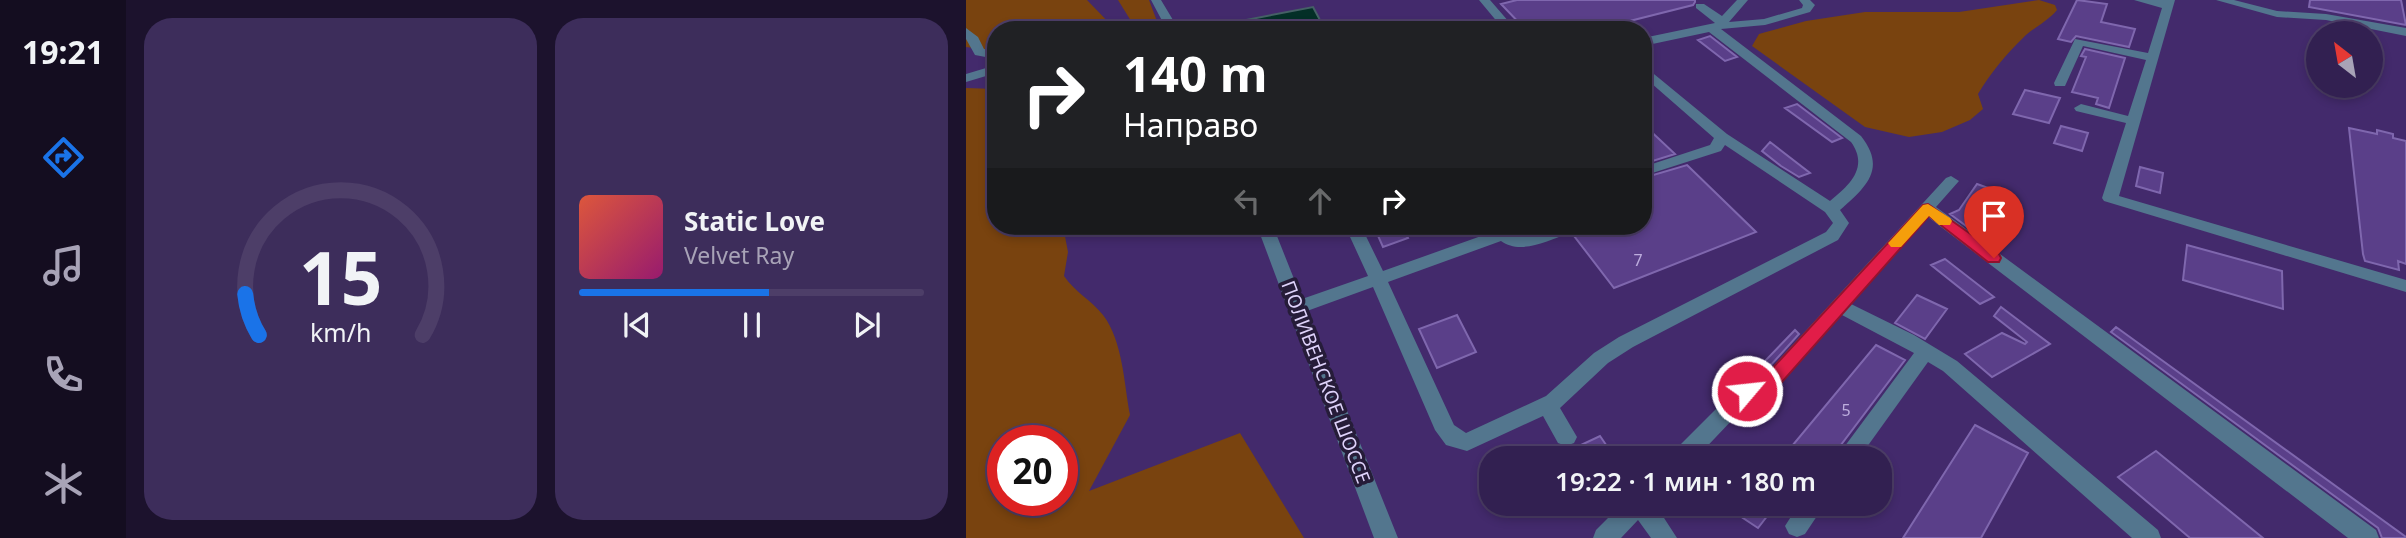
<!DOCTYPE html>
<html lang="ru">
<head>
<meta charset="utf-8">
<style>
  :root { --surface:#322051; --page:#3d2d5b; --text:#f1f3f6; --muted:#a8a3b7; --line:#4d3e68; --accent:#1a73e8 }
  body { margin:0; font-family:"Noto Sans",sans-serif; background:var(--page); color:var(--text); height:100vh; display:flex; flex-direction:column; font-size:26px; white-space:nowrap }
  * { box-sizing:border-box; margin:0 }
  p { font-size:23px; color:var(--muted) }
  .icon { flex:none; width:38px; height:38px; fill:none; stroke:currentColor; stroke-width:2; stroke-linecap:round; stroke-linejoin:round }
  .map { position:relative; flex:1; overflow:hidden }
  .sheet { display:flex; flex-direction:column; gap:18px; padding:18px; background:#1c122d; width:840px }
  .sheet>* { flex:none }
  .guide { position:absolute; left:21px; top:21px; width:665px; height:214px; border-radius:28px; box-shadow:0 4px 10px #0003,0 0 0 2px var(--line); background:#202124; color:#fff; overflow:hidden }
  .needle { width:46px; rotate:329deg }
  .controls { position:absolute; left:1340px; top:21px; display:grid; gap:14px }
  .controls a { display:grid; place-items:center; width:77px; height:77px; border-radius:50%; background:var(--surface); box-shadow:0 4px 10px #0003,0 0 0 2px var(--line); font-size:35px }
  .speed { position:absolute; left:21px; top:425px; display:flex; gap:14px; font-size:35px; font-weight:700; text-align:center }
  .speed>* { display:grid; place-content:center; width:91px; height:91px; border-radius:50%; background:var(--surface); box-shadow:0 4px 10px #0003,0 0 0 2px var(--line); line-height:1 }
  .speed .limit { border:10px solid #d22; background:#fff; color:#111 }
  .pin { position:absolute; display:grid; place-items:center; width:60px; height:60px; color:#fff; margin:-72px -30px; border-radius:50% 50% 50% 0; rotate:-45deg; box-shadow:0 0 7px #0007 }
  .pin .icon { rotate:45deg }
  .me { position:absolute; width:77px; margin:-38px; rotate:62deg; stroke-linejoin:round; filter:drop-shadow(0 0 5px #0008) }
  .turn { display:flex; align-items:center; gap:24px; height:147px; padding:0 21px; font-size:32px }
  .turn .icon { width:91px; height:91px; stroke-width:2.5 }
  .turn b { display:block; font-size:49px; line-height:60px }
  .lanes { display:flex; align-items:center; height:66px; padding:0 21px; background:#0003; justify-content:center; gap:35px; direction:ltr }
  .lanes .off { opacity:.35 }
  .sheet .card { flex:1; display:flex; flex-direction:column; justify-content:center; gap:10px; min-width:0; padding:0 24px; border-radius:28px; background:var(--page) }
  .sheet .dial { align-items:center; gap:0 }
  .dial svg { height:182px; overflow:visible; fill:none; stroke:var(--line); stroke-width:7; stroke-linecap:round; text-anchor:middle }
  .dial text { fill:var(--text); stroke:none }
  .song { display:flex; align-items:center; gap:21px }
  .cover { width:84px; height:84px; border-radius:10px; background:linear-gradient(135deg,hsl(10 70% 55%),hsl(320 70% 35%)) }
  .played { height:7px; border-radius:4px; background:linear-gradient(90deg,var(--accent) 55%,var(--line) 55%) }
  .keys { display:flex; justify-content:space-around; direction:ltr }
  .sheet .tiles { flex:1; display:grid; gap:18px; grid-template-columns:repeat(2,1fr) }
  .trip { position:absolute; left:513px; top:446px; width:413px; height:70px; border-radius:28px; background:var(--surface); box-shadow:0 4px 10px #0003,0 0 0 2px var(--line); font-weight:600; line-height:70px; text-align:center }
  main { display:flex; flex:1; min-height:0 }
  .tabs { display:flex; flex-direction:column; width:126px; justify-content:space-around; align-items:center; background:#140d20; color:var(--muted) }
  .tabs .icon { width:49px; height:49px }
  .tabs .selected { color:var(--accent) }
  .tabs b { font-size:32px; color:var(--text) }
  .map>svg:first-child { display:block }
</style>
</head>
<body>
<main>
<nav class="tabs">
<b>19:21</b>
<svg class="icon selected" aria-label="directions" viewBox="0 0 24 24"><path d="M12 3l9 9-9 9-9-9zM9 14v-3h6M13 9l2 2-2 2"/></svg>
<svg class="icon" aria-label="music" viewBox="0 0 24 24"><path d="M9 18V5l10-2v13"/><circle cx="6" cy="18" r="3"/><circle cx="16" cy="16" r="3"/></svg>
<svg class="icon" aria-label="phone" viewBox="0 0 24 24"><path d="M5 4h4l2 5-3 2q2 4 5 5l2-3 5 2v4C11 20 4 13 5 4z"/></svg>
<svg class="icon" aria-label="climate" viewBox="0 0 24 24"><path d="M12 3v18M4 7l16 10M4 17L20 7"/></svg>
</nav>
<section class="sheet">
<div class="tiles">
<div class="card dial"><svg viewBox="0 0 100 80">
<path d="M14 69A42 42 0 1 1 86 69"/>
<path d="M14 69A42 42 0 0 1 8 51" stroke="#1a73e8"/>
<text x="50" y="56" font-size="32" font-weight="700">15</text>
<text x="50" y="72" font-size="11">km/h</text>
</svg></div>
<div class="card">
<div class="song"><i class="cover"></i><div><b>Static Love</b><p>Velvet Ray</p></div></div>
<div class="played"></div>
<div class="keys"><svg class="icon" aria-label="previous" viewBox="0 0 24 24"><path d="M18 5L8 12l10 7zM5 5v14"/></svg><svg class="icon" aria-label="pause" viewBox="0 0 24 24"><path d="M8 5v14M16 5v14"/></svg><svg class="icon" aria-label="next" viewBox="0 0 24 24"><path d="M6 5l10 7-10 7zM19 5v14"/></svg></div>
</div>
</div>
</section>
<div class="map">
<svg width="1440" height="538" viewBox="0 0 1440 538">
  <rect width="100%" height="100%" fill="#432a6c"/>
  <!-- green -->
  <path fill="#79430f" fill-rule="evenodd" d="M0,0H121L150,30H30V51L0,47Z
    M152,0H183L192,24L184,29H170Z
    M1073,0L1089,5L1091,10C1081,22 1068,27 1057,38C1040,54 1024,74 1012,94L1017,109L1004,120L976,132L943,137L899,127L786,46L793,34L800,32L840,21L899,12H993Z
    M0,88L30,89V226H97L102,252L98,276C109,292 125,300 137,315C157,341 158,384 164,415L123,491L274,433L338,538H0ZM96,441V500H37V441Z"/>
  <!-- water -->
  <path fill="#032f27" stroke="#456066" stroke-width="2" d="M347,7L355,22L314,30H283L280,20Z"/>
  <!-- building -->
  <path fill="#5a3f89" stroke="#7f67ae" stroke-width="2" d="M551,0H729V2L727,5L628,30H560L535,4Z
    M1111,0L1141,4L1135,22L1169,29L1163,47L1110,36L1105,42L1092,39Z
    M1344,0H1435L1440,25L1343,7Z
    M744,36L771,57L759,61L732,40Z
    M1119,49L1159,58L1143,108L1130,104L1132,98L1106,92L1120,57L1115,56Z
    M1059,90L1094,98L1083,123L1047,114Z
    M831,104L876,138L866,142L819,108Z
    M677,124L709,154L677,164Z
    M1095,126L1122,133L1116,151L1088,143Z
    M1383,128L1411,134V130L1427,134V138L1440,141V264L1432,261L1433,270L1399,261L1397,254Z
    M804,142L844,173L833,177L815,166L796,151Z
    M721,165L790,232L648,288L605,232L603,226H677V178Z
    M1174,167L1197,173L1194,193L1170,186Z
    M1011,184L1025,189L1014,205L1032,211L1015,237L984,214L993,210Z
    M419,226H435L442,238L417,247L409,229Z
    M1221,245L1316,271L1317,309L1217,280Z
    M979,259L1028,297L1014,304L965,265Z
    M951,295L981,309L959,339L929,323Z
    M1035,307L1084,344L1026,377L999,354L1036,333L1059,344L1061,342L1028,316Z
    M491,315L510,352L471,368L453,329Z
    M1150,327L1440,537V538H1416L1412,528L1145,332Z
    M829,330L833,334L804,366L798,362Z
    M910,345L939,360L865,458H816Z
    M1009,425L1062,453L1015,538H937Z
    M634,436L649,458H623L615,445Z
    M1190,451L1297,538H1224L1152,477Z
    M784,504L802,515L792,528L774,516Z"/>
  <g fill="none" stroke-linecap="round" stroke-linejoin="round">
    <!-- minor -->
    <path fill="#53768e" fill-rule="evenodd" d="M185,0H195L213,30H201Z
      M513,0H524L550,30H538Z
      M771,0H782L763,22L798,19L836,8L837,5L833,0H844L849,5L844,12L799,25L755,29L895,136C921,169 900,187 874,210L883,223L872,240L667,347L642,363L594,408L611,437L608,443L600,446L592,443L577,416L501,451L480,445L469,430L407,287L341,311L432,538H408L291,226H307L336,299L402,276L379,226H395L417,271L532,230L535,226H551L547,233L559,236L585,228L584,226H600L603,230L601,234C581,241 554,255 535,241L422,282L488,425L500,433L580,396L628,353L653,337L860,232L867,223L859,212L759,145L755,151L677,176V167L744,145L748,138L677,76V65L761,134L864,201C884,185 903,167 885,142L743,32L677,46V38L749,23L730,8V4H738L756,16Z
      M1168,0H1209L1153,196L1440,280V292L1138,201L1136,198L1160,123L1110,111L1108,108L1115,104L1162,116L1180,60L1117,46L1099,86H1089L1088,83L1109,39L1182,53L1196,8Z
      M1250,0H1268L1311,11L1360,14L1440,28V36L1360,20L1311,17Z
      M0,28L12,37L18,49L30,51V59L9,55L0,39Z
      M30,65V73L0,82V74Z
      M985,176L993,181L970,207L1410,530L1413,538H1382L962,217L885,304L948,335L991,361L1192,530L1195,538H1166L977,371L962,362L893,458H870L948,353L876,315L816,382L788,397L730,458H705L708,451L774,385L802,372L980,178Z
      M656,504H689L711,538H685L672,520L655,538H627L630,530Z
      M833,504H859L839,534L831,537L823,534L819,526Z"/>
  </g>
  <!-- route -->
  <path fill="#e11d48" stroke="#92132f" stroke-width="2" d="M962,204L1033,254L1035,258L1033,262H1022L963,216L816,382C803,388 788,400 774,396L772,391L774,385L803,372L957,205Z"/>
  <!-- slow -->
  <path fill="#f59e0b" d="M962,204L984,218L986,221L984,225H973L963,216L935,247H925L922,243L925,240L957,205Z"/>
  <g text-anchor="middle" stroke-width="7" stroke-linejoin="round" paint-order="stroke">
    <!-- number labels -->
    <g font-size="16" fill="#bdadde">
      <text x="672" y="266">7</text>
      <text x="880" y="416">5</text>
    </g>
    <!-- street labels -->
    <g font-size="19" fill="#ded2fa" stroke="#261c39">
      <text transform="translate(360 382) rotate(69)" y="7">ПОЛИВЕНСКОЕ ШОССЕ</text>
    </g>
  </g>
</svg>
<div class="controls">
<a><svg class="needle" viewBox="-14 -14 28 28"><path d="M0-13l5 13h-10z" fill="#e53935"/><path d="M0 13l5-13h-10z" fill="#a8a3b7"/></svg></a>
</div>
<div class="speed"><div class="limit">20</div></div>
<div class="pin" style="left:1028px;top:258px;background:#d93025"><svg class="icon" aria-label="arrive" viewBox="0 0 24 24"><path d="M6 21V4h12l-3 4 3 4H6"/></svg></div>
<svg class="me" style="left:781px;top:391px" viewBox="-20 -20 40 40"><circle r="17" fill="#e11d48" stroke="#fff" stroke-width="3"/><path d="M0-11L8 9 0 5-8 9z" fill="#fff"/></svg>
<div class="trip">19:22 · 1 мин · 180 m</div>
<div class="guide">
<div class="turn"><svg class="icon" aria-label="right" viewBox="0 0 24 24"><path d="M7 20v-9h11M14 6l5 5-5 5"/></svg><div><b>140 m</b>Направо</div></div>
<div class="lanes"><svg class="icon off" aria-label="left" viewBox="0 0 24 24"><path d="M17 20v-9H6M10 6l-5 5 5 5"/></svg><svg class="icon off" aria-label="ahead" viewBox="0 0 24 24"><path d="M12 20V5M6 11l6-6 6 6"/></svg><svg class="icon" aria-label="right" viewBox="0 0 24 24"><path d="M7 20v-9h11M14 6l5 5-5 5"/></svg></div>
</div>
</div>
</main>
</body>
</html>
